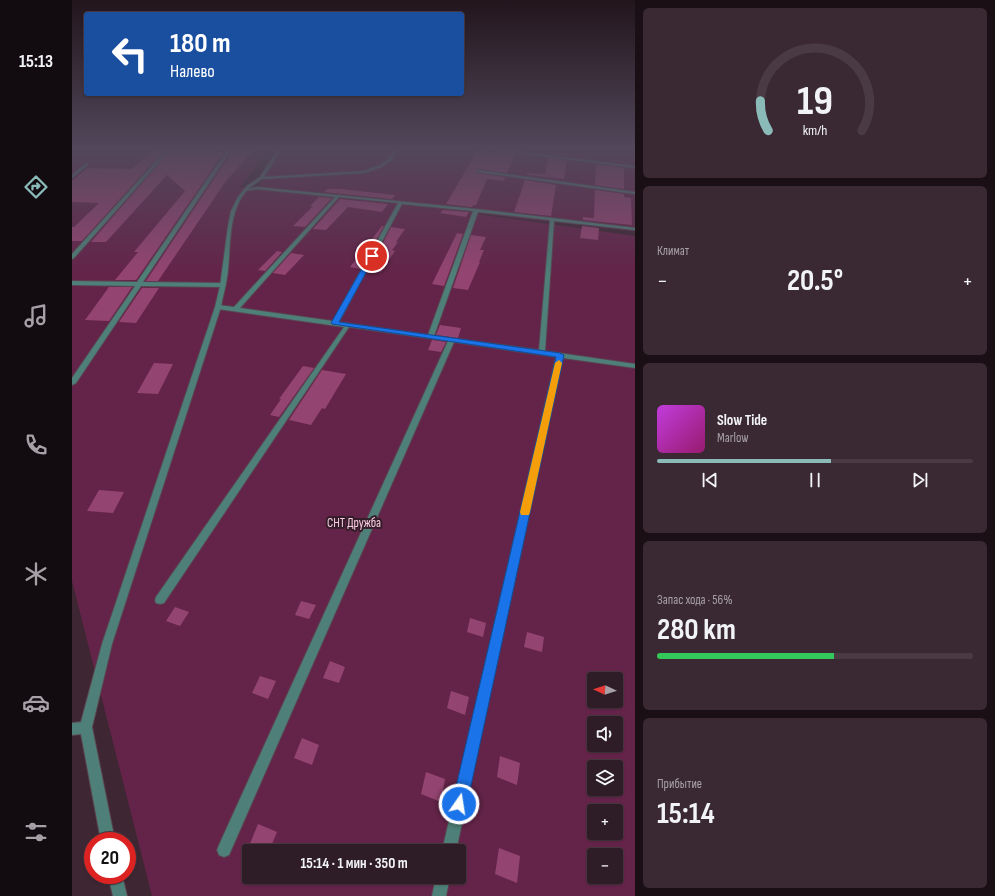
<!DOCTYPE html>
<html lang="ru">
<head>
<meta charset="utf-8">
<style>
  :root { --surface:#2e1c26; --page:#3a2932; --text:#f1f3f6; --muted:#a7a1a7; --line:#493a43; --accent:#8bbbb9 }
  body { margin:0; font-family:"Sofia Sans Condensed",sans-serif; background:var(--page); color:var(--text); height:100vh; display:flex; flex-direction:column; font-size:15px; white-space:nowrap }
  * { box-sizing:border-box; margin:0 }
  p { font-size:13px; color:var(--muted) }
  .icon { flex:none; width:22px; height:22px; fill:none; stroke:currentColor; stroke-width:2; stroke-linecap:round; stroke-linejoin:round }
  .map { position:relative; flex:1; overflow:hidden }
  .panel { display:flex; flex-direction:column; gap:8px; padding:8px; background:#190f15; width:360px }
  .panel>* { flex:none }
  .top-card { position:absolute; left:12px; top:12px; width:380px; height:84px; border-radius:4px; box-shadow:0 1px 3px #0004,0 0 0 1px var(--line); background:#1a4fa0; color:#fff; overflow:hidden }
  .needle { width:26px; rotate:274deg }
  .fabs { position:absolute; left:515px; top:672px; display:grid; gap:8px }
  .fabs a { display:grid; place-items:center; width:36px; height:36px; border-radius:4px; background:var(--surface); box-shadow:0 1px 3px #0004,0 0 0 1px var(--line); font-size:20px }
  .speed { position:absolute; left:12px; top:832px; display:flex; gap:8px; font-size:20px; font-weight:700; text-align:center }
  .speed>* { display:grid; place-content:center; width:52px; height:52px; border-radius:50%; background:var(--surface); box-shadow:0 1px 3px #0004,0 0 0 1px var(--line); line-height:1 }
  .speed .limit { border:6px solid #d22; background:#fff; color:#111 }
  .pin { position:absolute; display:grid; place-items:center; width:34px; height:34px; color:#fff; margin:-17px; border:2px solid #fff; border-radius:50%; box-shadow:0 1px 4px #0007 }
  .me { position:absolute; width:44px; margin:-22px; rotate:13deg; stroke-linejoin:round; filter:drop-shadow(0 0 3px #0008) }
  .turn { display:flex; align-items:center; gap:14px; height:84px; padding:0 20px; font-size:18px }
  .turn .icon { width:52px; height:52px; stroke-width:2.5 }
  .turn b { display:block; font-size:28px; line-height:34px }
  .big { font-size:30px; font-weight:700; line-height:1.1 }
  .panel .tile { flex:1; display:flex; flex-direction:column; justify-content:center; gap:6px; min-width:0; padding:0 14px; border-radius:6px; background:var(--page) }
  .panel .dial { align-items:center; gap:0 }
  .dial svg { height:104px; overflow:visible; fill:none; stroke:var(--line); stroke-width:7; stroke-linecap:round; text-anchor:middle }
  .dial text { fill:var(--text); stroke:none }
  .song { display:flex; align-items:center; gap:12px }
  .cover { width:48px; height:48px; border-radius:6px; background:linear-gradient(135deg,hsl(290 70% 55%),hsl(320 70% 35%)) }
  .played { height:4px; border-radius:2px; background:linear-gradient(90deg,var(--accent) 55%,var(--line) 55%) }
  .keys { display:flex; justify-content:space-around; direction:ltr }
  .heat { display:flex; justify-content:space-between; align-items:center; font-size:22px; direction:ltr }
  .charge { height:6px; border-radius:3px; background:linear-gradient(90deg,#34c759 56%,var(--line) 0) }
  .trip { position:absolute; left:170px; top:844px; width:224px; height:40px; border-radius:4px; background:var(--surface); box-shadow:0 1px 3px #0004,0 0 0 1px var(--line); font-weight:700; line-height:40px; text-align:center }
  main { display:flex; flex:1; min-height:0 }
  .tab-bar { display:flex; flex-direction:column; width:72px; justify-content:space-around; align-items:center; background:#120b0f; color:var(--muted) }
  .tab-bar .icon { width:28px; height:28px }
  .tab-bar .current { color:var(--accent) }
  .tab-bar b { font-size:18px; color:var(--text) }
  .map>svg:first-child { display:block }
</style>
</head>
<body>
<main>
<nav class="tab-bar">
<b>15:13</b>
<svg class="icon current" aria-label="directions" viewBox="0 0 24 24"><path d="M12 3l9 9-9 9-9-9zM9 14v-3h6M13 9l2 2-2 2"/></svg>
<svg class="icon" aria-label="music" viewBox="0 0 24 24"><path d="M9 18V5l10-2v13"/><circle cx="6" cy="18" r="3"/><circle cx="16" cy="16" r="3"/></svg>
<svg class="icon" aria-label="phone" viewBox="0 0 24 24"><path d="M5 4h4l2 5-3 2q2 4 5 5l2-3 5 2v4C11 20 4 13 5 4z"/></svg>
<svg class="icon" aria-label="climate" viewBox="0 0 24 24"><path d="M12 3v18M4 7l16 10M4 17L20 7"/></svg>
<svg class="icon" aria-label="car" viewBox="0 0 24 24"><path d="M5 17H2v-5l4-1 3-4h7l3 4 3 1v5h-3M9 17h6M6 11h13"/><circle cx="7" cy="17" r="2"/><circle cx="17" cy="17" r="2"/></svg>
<svg class="icon" aria-label="filters" viewBox="0 0 24 24"><path d="M4 7h16M4 17h16"/><circle cx="9" cy="7" r="2"/><circle cx="15" cy="17" r="2"/></svg>
</nav>
<div class="map">
<svg width="563" height="896" viewBox="0 0 563 896">
  <rect width="100%" height="100%" fill="#3e2633"/>
  <!-- green -->
  <path fill="#642449" fill-rule="evenodd" d="M0,149H197L168,187L241,195L185,188L212,149H563V231L383,211L563,236V896H80L0,581ZM522,679H544V701H522ZM522,723H544V745H522ZM522,767H544V789H522ZM522,811H544V833H522ZM177,851H387V877H177ZM522,855H544V877H522Z"/>
  <!-- building -->
  <path fill="#944471" d="M82,149H93L10,241H0V227H2L27,203L0,202V181L16,168L60,169Z
    M100,149L152,152L64,280H43L66,252H62L113,191L95,175L34,242H19Z
    M164,149H183L154,181L86,281H74L160,152Z
    M406,150L443,154L435,173L406,169L404,171L405,173L433,177L432,181L415,179L404,205H401L400,207L374,204Z
    M476,158L495,161L492,179L455,175V173L473,174Z
    M524,164L552,168V189L523,185Z
    M453,180L484,185L479,216L442,212Z
    M255,189H269L323,195L320,199L252,192Z
    M523,190L552,194V197L559,198L560,225L511,220V217L522,218Z
    M247,197L260,198L233,227L221,226L241,206H238Z
    M268,199L316,204L310,212L276,207L254,230L241,229Z
    M371,210L397,212L394,217L368,213Z
    M310,226H312L288,269L278,267Z
    M510,226L527,228L526,240L508,238Z
    M319,227L333,229L324,242H326L320,250L323,251L309,272L297,270Z
    M385,233L391,234L372,286L360,284Z
    M399,235L414,237L408,250H412L407,262H408L396,290L381,288Z
    M205,251L210,252L193,271L186,270Z
    M219,253L232,255L213,275L201,273Z
    M37,287H60L37,321L13,320Z
    M70,288H87L64,323L47,322Z
    M368,325L389,328L386,338L364,335Z
    M360,340L374,342L369,352L356,350Z
    M82,363L101,364L86,394L65,393Z
    M231,366L242,368L207,417L198,415L209,399H207Z
    M250,370L274,374L253,409L250,408L239,425L217,420Z
    M27,490L52,492L41,513L15,511Z
    M229,601L244,605L237,619L223,615Z
    M103,607L117,612L108,626L94,621Z
    M398,618L414,623L411,637L395,632Z
    M455,632L472,637L470,652L452,647Z
    M258,661L273,667L267,683L251,678Z
    M188,676L204,681L196,699L180,693Z
    M379,691L397,697L393,715L375,708Z
    M230,738L247,745L240,765L222,758Z
    M428,756L448,763L445,785L425,777Z
    M354,772L373,779L369,802L349,794Z
    M186,824L205,832L197,851H175Z
    M427,848L448,856L445,883L423,874Z"/>
  <g fill="none" stroke-linecap="round" stroke-linejoin="round">
    <!-- lane casing -->
    <g stroke="#5b4451" stroke-width="2">
      <path id="lane" d="M95,149H99L2,258L0,259V254Z
        M156,149H160L71,282L151,283L154,285L151,287L69,286L4,383L0,385V378L63,286L0,285V281L65,282Z
        M415,149H424L563,166V168Z
        M14,163L17,164L0,178V175Z
        M406,170L563,192V194L405,172Z
        M185,187L404,209L563,228V230L482,221L473,351L563,364V368L491,358L384,851H370L484,357L382,342L157,855L152,857L147,855L145,850L147,845L376,341L277,327L92,603L88,604L84,603L83,600L84,597L272,327L146,309L143,307L146,305L162,307L263,197L185,189L173,191L171,190ZM267,197L326,203L261,321L168,308ZM330,204L401,211L356,335L267,322ZM406,212L478,220L467,350L362,336Z
        M364,877H378L374,896H360Z"/>
    </g>
    <!-- street casing -->
    <g stroke="#5b4451" stroke-width="2">
      <path id="street" d="M206,149H210L192,177L292,171L308,165L317,158L322,149H326L320,160L310,167L292,173L190,179C186,182 181,185 177,188C156,209 159,243 156,270C155,283 151,295 149,307L40,644L20,727L43,841H29L9,734L0,735V723L9,722L30,644L143,307L148,286L156,226L159,211L166,197L175,186L188,177Z
        M36,875H50L55,896H41Z"/>
    </g>
    <!-- lane -->
    <use href="#lane" fill="#4e7f78" fill-rule="evenodd"/>
    <!-- street -->
    <use href="#street" fill="#4e7f78" fill-rule="evenodd"/>
  </g>
  <!-- sky -->
  <linearGradient id="sky" x2="0" y2="1"><stop stop-color="#22151c"/><stop offset="0.54" stop-color="#52475b"/><stop offset="1" stop-color="#52475b" stop-opacity="0"/></linearGradient>
  <rect width="563" height="274" fill="url(#sky)"/>
  <!-- route -->
  <path fill="#1a73e8" stroke="#114b97" d="M300,254L303,256L267,322L488,353L492,355L395,804L393,810L387,812L382,810L380,804L484,357L260,324L259,323L297,256Z"/>
  <!-- slow -->
  <path fill="#f59e0b" d="M487,360L490,363L458,512L457,515H449L448,512L483,363Z"/>
  <g text-anchor="middle" stroke-width="4" stroke-linejoin="round" paint-order="stroke">
    <!-- park labels -->
    <g font-size="13" fill="#fbcce3" stroke="#331d29">
      <text x="282" y="527">СНТ Дружба</text>
    </g>
  </g>
</svg>
<div class="fabs">
<a><svg class="needle" viewBox="-14 -14 28 28"><path d="M0-13l5 13h-10z" fill="#e53935"/><path d="M0 13l5-13h-10z" fill="#a7a1a7"/></svg></a>
<a><svg class="icon" aria-label="sound" viewBox="0 0 24 24"><path d="M4 9h4l5-4v14l-5-4H4zM17 9q2 3 0 6"/></svg></a>
<a><svg class="icon" aria-label="layers" viewBox="0 0 24 24"><path d="M12 4l9 5-9 5-9-5zM3 14l9 5 9-5"/></svg></a>
<a>+</a>
<a>−</a>
</div>
<div class="speed"><div class="limit">20</div></div>
<div class="pin" style="left:300px;top:256px;background:#d93025"><svg class="icon" aria-label="arrive" viewBox="0 0 24 24"><path d="M6 21V4h12l-3 4 3 4H6"/></svg></div>
<svg class="me" style="left:387px;top:804px" viewBox="-20 -20 40 40"><circle r="17" fill="#1a73e8" stroke="#fff" stroke-width="3"/><path d="M0-11L8 9 0 5-8 9z" fill="#fff"/></svg>
<div class="trip">15:14 · 1 мин · 350 m</div>
<div class="top-card">
<div class="turn"><svg class="icon" aria-label="left" viewBox="0 0 24 24"><path d="M17 20v-9H6M10 6l-5 5 5 5"/></svg><div><b>180 m</b>Налево</div></div>
</div>
</div>
<section class="panel">
<div class="tile dial"><svg viewBox="0 0 100 80">
<path d="M14 69A42 42 0 1 1 86 69"/>
<path d="M14 69A42 42 0 0 1 8 46" stroke="#8bbbb9"/>
<text x="50" y="56" font-size="32" font-weight="700">19</text>
<text x="50" y="72" font-size="11">km/h</text>
</svg></div>
<div class="tile"><p>Климат</p>
<div class="heat"><a>−</a><b class="big">20.5°</b><a>+</a></div>
</div>
<div class="tile">
<div class="song"><i class="cover"></i><div><b>Slow Tide</b><p>Marlow</p></div></div>
<div class="played"></div>
<div class="keys"><svg class="icon" aria-label="previous" viewBox="0 0 24 24"><path d="M18 5L8 12l10 7zM5 5v14"/></svg><svg class="icon" aria-label="pause" viewBox="0 0 24 24"><path d="M8 5v14M16 5v14"/></svg><svg class="icon" aria-label="next" viewBox="0 0 24 24"><path d="M6 5l10 7-10 7zM19 5v14"/></svg></div>
</div>
<div class="tile"><p>Запас хода · 56%</p><b class="big">280 km</b><div class="charge"></div></div>
<div class="tile"><p>Прибытие</p><b class="big">15:14</b></div>
</section>
</main>
</body>
</html>
